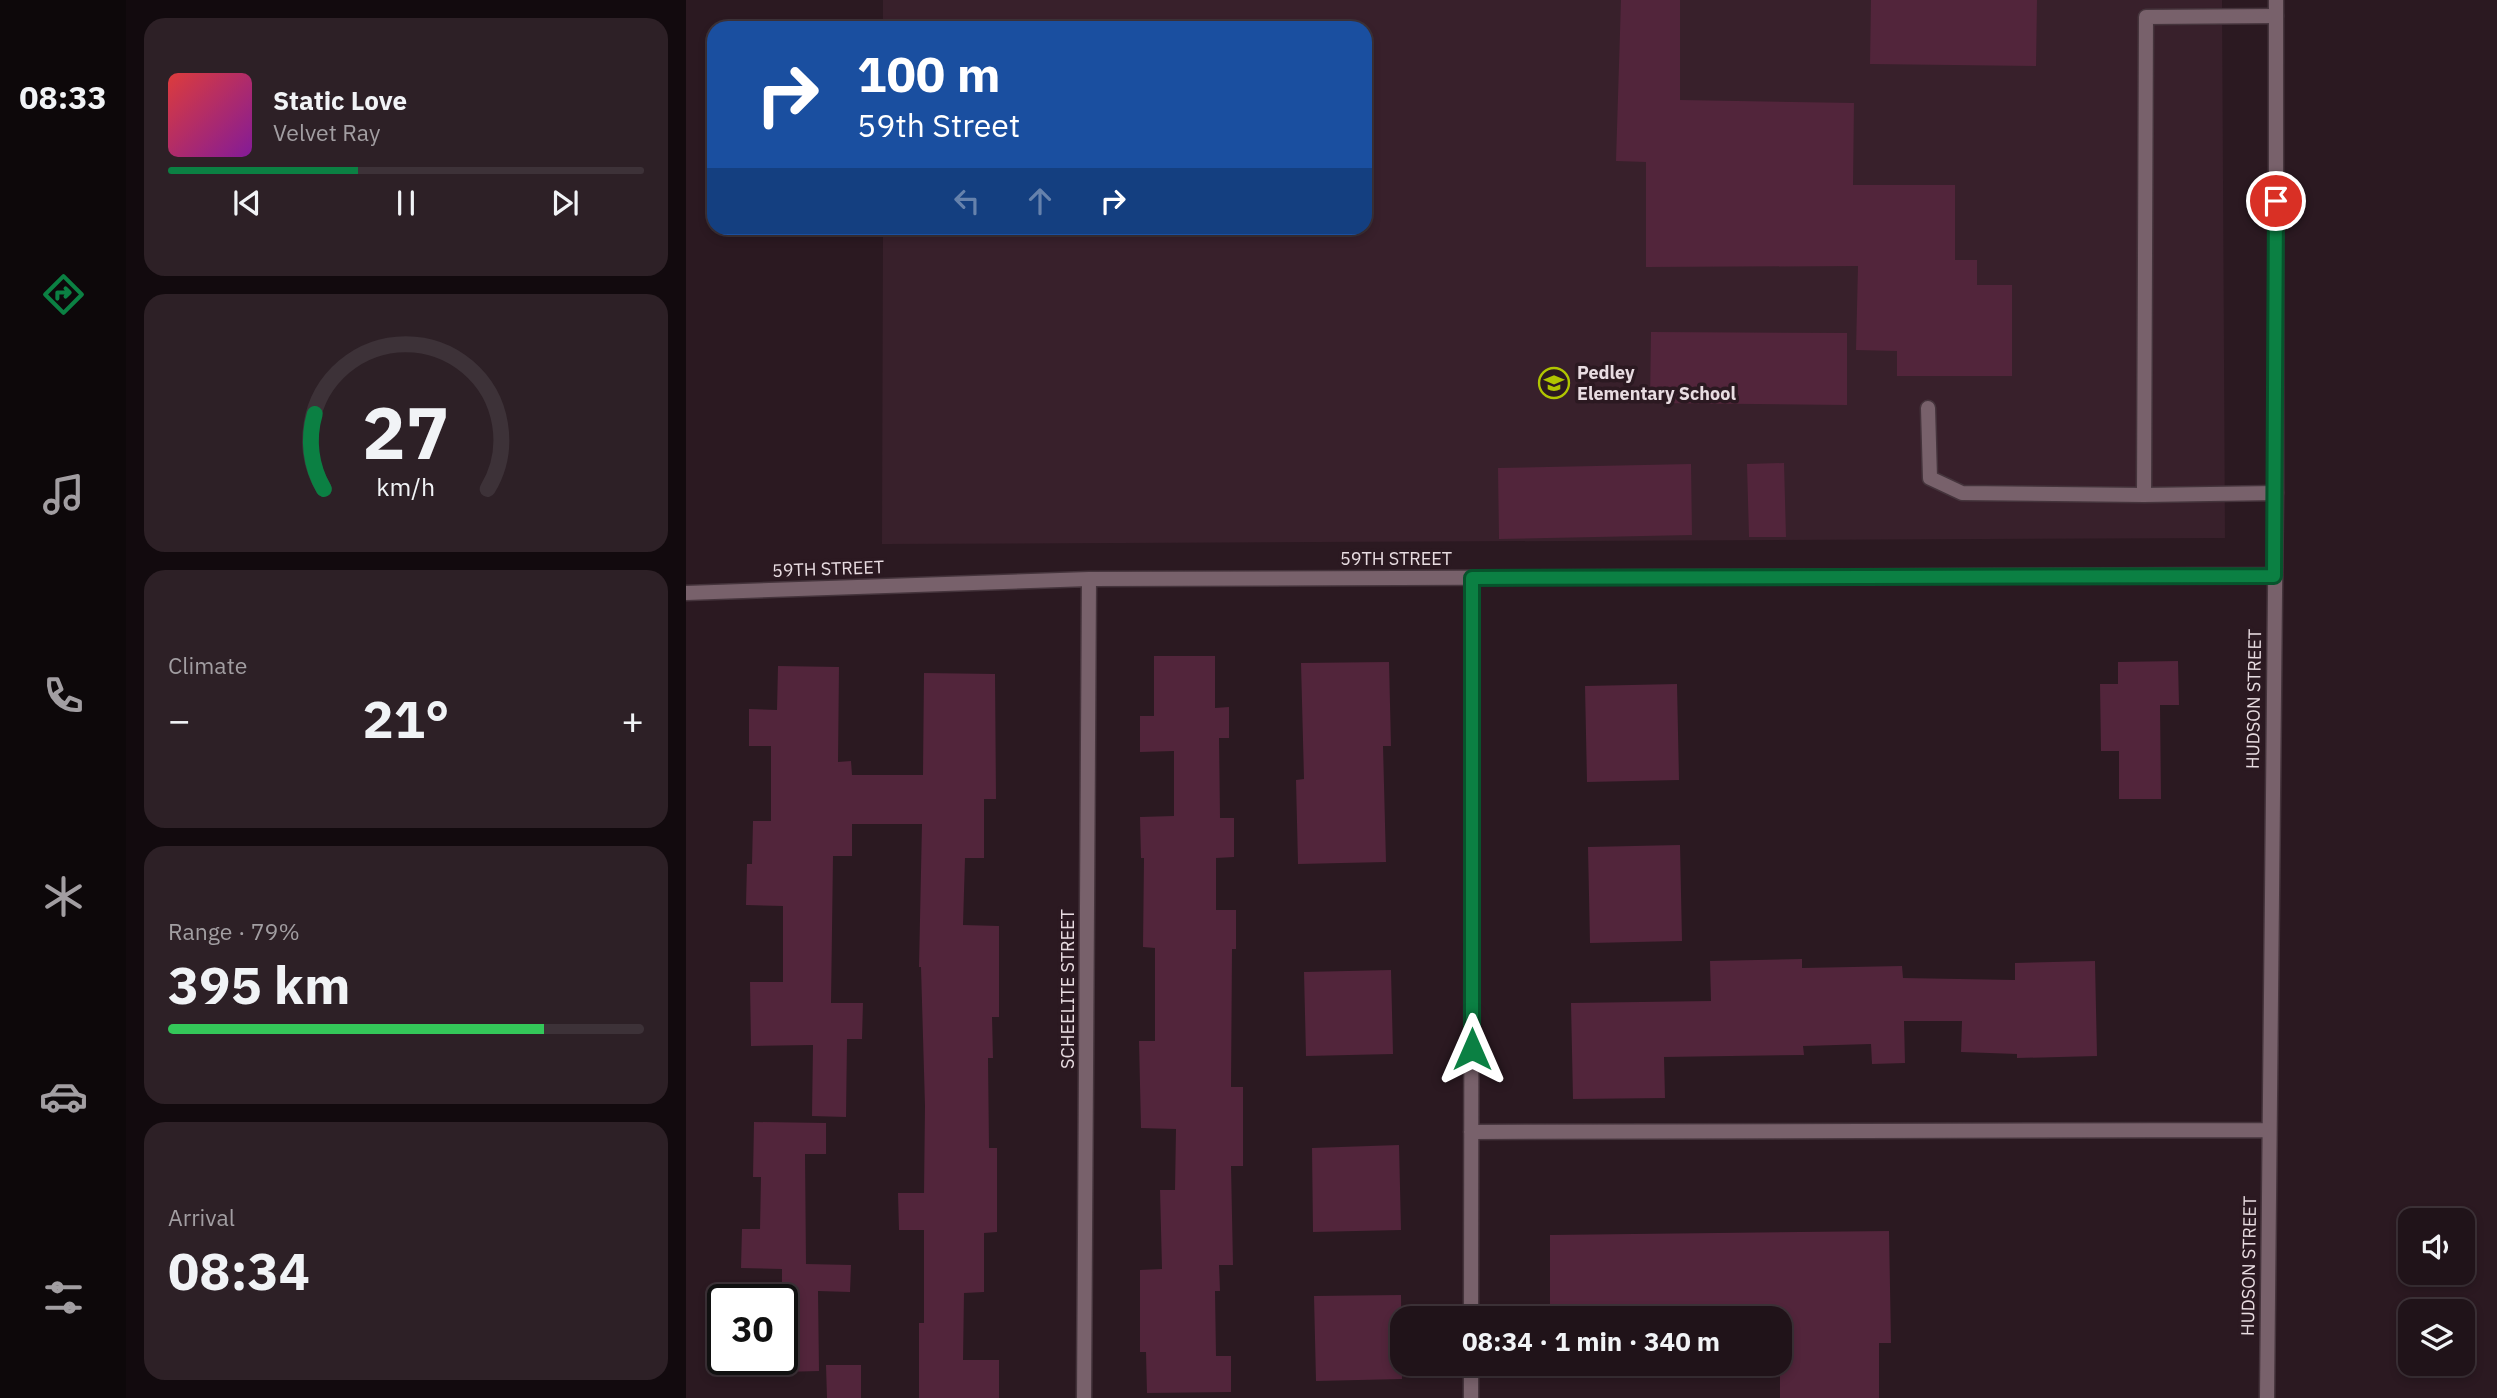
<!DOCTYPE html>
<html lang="en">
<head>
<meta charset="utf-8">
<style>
  :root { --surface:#201319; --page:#2d2026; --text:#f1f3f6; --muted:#a29ea2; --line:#3d3238; --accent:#0b8043 }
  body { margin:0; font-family:"IBM Plex Sans",sans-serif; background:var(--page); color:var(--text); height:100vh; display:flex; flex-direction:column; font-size:26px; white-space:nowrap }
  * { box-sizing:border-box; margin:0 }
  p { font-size:23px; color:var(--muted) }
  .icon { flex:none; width:38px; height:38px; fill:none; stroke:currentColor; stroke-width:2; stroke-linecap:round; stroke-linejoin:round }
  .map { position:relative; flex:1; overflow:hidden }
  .details { display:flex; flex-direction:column; gap:18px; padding:18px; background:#120a0e; width:560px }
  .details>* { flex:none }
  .banner { position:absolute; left:21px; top:21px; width:665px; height:214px; border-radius:21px; box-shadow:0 4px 10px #0003,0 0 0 2px var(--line); background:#1a4fa0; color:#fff; overflow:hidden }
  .controls { position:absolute; left:1712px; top:1208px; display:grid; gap:14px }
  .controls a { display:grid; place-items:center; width:77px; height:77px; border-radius:14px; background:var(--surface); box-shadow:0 4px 10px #0003,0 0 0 2px var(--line); font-size:35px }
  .speed { position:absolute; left:21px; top:1284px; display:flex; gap:14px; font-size:35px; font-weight:700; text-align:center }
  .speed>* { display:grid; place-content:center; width:91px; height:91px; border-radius:50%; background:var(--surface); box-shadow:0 4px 10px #0003,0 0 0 2px var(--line); line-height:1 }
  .speed .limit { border:4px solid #111; border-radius:10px; background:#fff; color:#111 }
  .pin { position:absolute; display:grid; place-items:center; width:60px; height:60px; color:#fff; margin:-30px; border:4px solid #fff; border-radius:50%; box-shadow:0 2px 7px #0007 }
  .me { position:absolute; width:77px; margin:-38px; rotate:0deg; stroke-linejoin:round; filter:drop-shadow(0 0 5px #0008) }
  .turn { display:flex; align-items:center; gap:24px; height:147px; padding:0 35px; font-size:32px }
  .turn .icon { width:91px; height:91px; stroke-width:2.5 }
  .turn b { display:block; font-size:49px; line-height:60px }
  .lanes { display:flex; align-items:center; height:66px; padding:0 35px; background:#0003; justify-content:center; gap:35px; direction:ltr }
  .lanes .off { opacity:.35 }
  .big { font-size:52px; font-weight:700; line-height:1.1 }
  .details .card { flex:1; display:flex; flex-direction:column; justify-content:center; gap:10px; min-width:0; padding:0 24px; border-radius:21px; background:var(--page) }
  .details .dial { align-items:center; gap:0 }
  .dial svg { height:182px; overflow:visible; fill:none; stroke:var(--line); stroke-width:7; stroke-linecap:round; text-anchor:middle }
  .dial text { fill:var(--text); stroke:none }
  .song { display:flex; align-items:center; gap:21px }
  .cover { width:84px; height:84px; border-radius:10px; background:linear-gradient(135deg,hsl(0 70% 55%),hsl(290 70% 35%)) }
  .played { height:7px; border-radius:4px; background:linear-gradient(90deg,var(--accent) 40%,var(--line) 40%) }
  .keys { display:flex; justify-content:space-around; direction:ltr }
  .heat { display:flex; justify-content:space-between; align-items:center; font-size:38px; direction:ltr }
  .charge { height:10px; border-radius:5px; background:linear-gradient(90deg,#34c759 79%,var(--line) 0) }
  .trip { position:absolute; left:704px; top:1306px; width:402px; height:70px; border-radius:21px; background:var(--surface); box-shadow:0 4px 10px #0003,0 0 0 2px var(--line); font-weight:700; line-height:70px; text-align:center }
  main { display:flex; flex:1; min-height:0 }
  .tab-bar { display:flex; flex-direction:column; width:126px; justify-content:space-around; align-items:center; background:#0d080a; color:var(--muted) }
  .tab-bar .icon { width:49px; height:49px }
  .tab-bar .active { color:var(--accent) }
  .tab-bar b { font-size:32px; color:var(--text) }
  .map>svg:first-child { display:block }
</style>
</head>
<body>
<main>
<nav class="tab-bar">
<b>08:33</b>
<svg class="icon active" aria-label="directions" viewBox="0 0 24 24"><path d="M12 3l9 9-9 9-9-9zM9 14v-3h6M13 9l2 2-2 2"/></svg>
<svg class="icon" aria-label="music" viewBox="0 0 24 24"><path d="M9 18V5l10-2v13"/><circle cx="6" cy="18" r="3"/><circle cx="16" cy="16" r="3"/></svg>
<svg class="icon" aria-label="phone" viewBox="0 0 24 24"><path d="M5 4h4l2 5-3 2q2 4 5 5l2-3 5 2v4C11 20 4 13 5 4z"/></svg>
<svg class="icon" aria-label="climate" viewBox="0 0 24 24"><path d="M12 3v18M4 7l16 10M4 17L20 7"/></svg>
<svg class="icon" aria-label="car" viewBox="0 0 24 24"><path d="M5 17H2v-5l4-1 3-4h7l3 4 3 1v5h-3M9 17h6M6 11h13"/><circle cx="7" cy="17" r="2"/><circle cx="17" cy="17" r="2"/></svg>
<svg class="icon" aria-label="filters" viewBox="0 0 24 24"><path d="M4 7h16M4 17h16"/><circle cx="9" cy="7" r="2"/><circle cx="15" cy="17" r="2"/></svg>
</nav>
<section class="details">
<div class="card">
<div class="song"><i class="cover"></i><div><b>Static Love</b><p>Velvet Ray</p></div></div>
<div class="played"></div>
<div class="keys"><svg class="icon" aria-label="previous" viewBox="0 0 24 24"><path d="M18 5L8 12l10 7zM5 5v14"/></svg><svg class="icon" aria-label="pause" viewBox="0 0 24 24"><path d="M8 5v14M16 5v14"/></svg><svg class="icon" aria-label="next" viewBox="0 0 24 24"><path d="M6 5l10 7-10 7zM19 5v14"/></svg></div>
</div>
<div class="card dial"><svg viewBox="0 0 100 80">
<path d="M14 69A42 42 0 1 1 86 69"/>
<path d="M14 69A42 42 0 0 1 10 36" stroke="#0b8043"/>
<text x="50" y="56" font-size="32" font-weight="700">27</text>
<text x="50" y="72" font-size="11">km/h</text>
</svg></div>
<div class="card"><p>Climate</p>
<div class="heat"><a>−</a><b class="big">21°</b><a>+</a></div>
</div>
<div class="card"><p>Range · 79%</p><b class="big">395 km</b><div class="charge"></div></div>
<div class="card"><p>Arrival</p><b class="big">08:34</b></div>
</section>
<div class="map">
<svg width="1811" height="1398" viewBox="0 0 1811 1398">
  <rect width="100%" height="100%" fill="#2b1921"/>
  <!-- built -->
  <path fill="#38202b" d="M197,0H1536L1539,538L196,544L197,228H679V28H197Z"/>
  <!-- building -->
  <path fill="#52253b" d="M935,0H994V100L1168,103L1167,185H1269V260H1291V285H1326V376H1211V351L1170,350L1172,266L960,267V162L930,161Z
    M1185,0H1351L1350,66L1184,64Z
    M965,332L1161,333V405L964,403Z
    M1098,463L1100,537H1063L1061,464Z
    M1005,464L1006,535L813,539L812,468Z
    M468,656H529V708L543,707V738H533L534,818H548V857L530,858V910H550V949H546L545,1087H557V1166H545L547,1265H533L534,1291H529L530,1356H545V1392L461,1393L460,1352H454V1270L476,1269L474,1190H489L490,1129L455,1128L453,1041H469V948L457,947L458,858H455L454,817L488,816V751L454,752V716H468Z
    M1492,661L1493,705H1474L1475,799H1433V751H1415L1414,684H1432V662Z
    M703,662L705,746H697L700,862L612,864L610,780L618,779L615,663Z
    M92,666L153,667L152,762L165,761L166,775H237L238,673L309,674L310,799H298V858H279L277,925L313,926V1017H306L307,1058H302L303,1148H311V1232L298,1233V1292L278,1293L277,1360H313V1398H233V1323H238V1230H213L212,1193H238L239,1106L235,967H233L236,824H166V856H147L145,1003H177L176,1039H161L160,1117L126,1116L127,1045L65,1046L64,982H97V906L60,905L61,864H66L67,821H85V746H63V709L91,710Z
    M991,684L993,780L901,782L899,686Z
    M994,845L996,941L904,943L902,847Z
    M1116,959V968L1216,966L1217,978L1329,980V963L1409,961L1411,1056L1331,1058V1054L1275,1052L1276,1021H1218L1219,1063L1186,1064L1185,1044L1117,1046L1118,1055L978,1057L979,1098L887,1099L885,1003L1025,1001L1024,961Z
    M705,970L707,1054L620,1056L618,972Z
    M68,1122L140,1123V1154H119L120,1264L165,1265L164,1292L132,1291L133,1371L96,1372V1269L55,1268L56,1229H74L75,1177H67Z
    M713,1145L715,1230L627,1232L626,1148Z
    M1203,1231L1205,1343H1193V1398H1094V1318H864V1235Z
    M715,1295L716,1379L630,1381L628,1296Z
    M140,1365H175V1398H141Z"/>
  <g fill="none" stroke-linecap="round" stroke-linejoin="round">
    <!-- service casing -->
    <g stroke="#45343c" stroke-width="17">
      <path id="service" d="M1242,408L1244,478L1276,493L1458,495
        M1590,493L1458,495L1460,17L1590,16"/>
    </g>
    <!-- minor casing -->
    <g stroke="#45343c" stroke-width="17">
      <path id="minor" d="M0,593L403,579L1588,575
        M785,1132L1583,1130
        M785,1318L786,578
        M398,1398L403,579
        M785,1398V1363
        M1581,1398L1590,493V0"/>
    </g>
    <!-- service -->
    <use href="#service" stroke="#78616b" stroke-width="14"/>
    <!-- minor -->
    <use href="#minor" stroke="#78616b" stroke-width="14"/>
  </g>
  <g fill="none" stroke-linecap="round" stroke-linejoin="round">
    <!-- route casing -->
    <g stroke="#07532c" stroke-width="18">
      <path id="route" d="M786,1049V578L1588,576L1590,201"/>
    </g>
    <!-- route -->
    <use href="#route" stroke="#0b8043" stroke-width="12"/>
  </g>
  <!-- icons -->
  <defs>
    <g id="school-ring" transform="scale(1.575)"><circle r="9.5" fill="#2b1921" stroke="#b0c501" stroke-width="1.5"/><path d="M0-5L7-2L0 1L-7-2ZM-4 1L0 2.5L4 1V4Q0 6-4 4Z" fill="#b0c501"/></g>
  </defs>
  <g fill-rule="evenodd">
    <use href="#school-ring" x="868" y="383"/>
  </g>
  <g text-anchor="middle" stroke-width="7" stroke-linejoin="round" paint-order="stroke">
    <!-- poi labels -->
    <g font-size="18" font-weight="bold" fill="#e8dce1" stroke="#2b1921" text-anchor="start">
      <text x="891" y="379">Pedley<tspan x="891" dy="21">Elementary School</tspan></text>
    </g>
    <!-- street labels -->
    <g font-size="18" fill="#e8dce1" stroke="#2b1921">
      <text x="710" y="565">59TH STREET</text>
      <text transform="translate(142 569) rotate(-2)" y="6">59TH STREET</text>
      <text transform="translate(1568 699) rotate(-89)" y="6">HUDSON STREET</text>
      <text transform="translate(382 989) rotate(-90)" y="6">SCHEELITE STREET</text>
      <text transform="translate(1563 1266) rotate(-89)" y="6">HUDSON STREET</text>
    </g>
  </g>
</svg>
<div class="controls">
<a><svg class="icon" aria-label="sound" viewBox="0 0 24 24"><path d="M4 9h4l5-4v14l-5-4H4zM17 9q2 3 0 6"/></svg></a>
<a><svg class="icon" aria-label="layers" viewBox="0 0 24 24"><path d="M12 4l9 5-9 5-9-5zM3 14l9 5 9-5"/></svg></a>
</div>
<div class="speed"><div class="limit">30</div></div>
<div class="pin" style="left:1590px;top:201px;background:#d93025"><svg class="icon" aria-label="arrive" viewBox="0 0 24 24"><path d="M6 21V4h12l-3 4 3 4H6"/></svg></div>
<svg class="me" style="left:786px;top:1049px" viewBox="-20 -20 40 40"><path d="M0-17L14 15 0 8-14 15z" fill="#0b8043" stroke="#fff" stroke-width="4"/></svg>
<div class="trip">08:34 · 1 min · 340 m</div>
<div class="banner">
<div class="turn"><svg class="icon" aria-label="right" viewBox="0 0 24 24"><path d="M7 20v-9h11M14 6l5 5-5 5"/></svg><div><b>100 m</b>59th Street</div></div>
<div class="lanes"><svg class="icon off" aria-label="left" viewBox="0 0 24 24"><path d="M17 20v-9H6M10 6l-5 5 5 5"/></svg><svg class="icon off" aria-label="ahead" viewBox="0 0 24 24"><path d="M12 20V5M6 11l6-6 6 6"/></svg><svg class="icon" aria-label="right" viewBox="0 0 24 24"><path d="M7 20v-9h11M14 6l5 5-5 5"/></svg></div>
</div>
</div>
</main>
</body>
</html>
